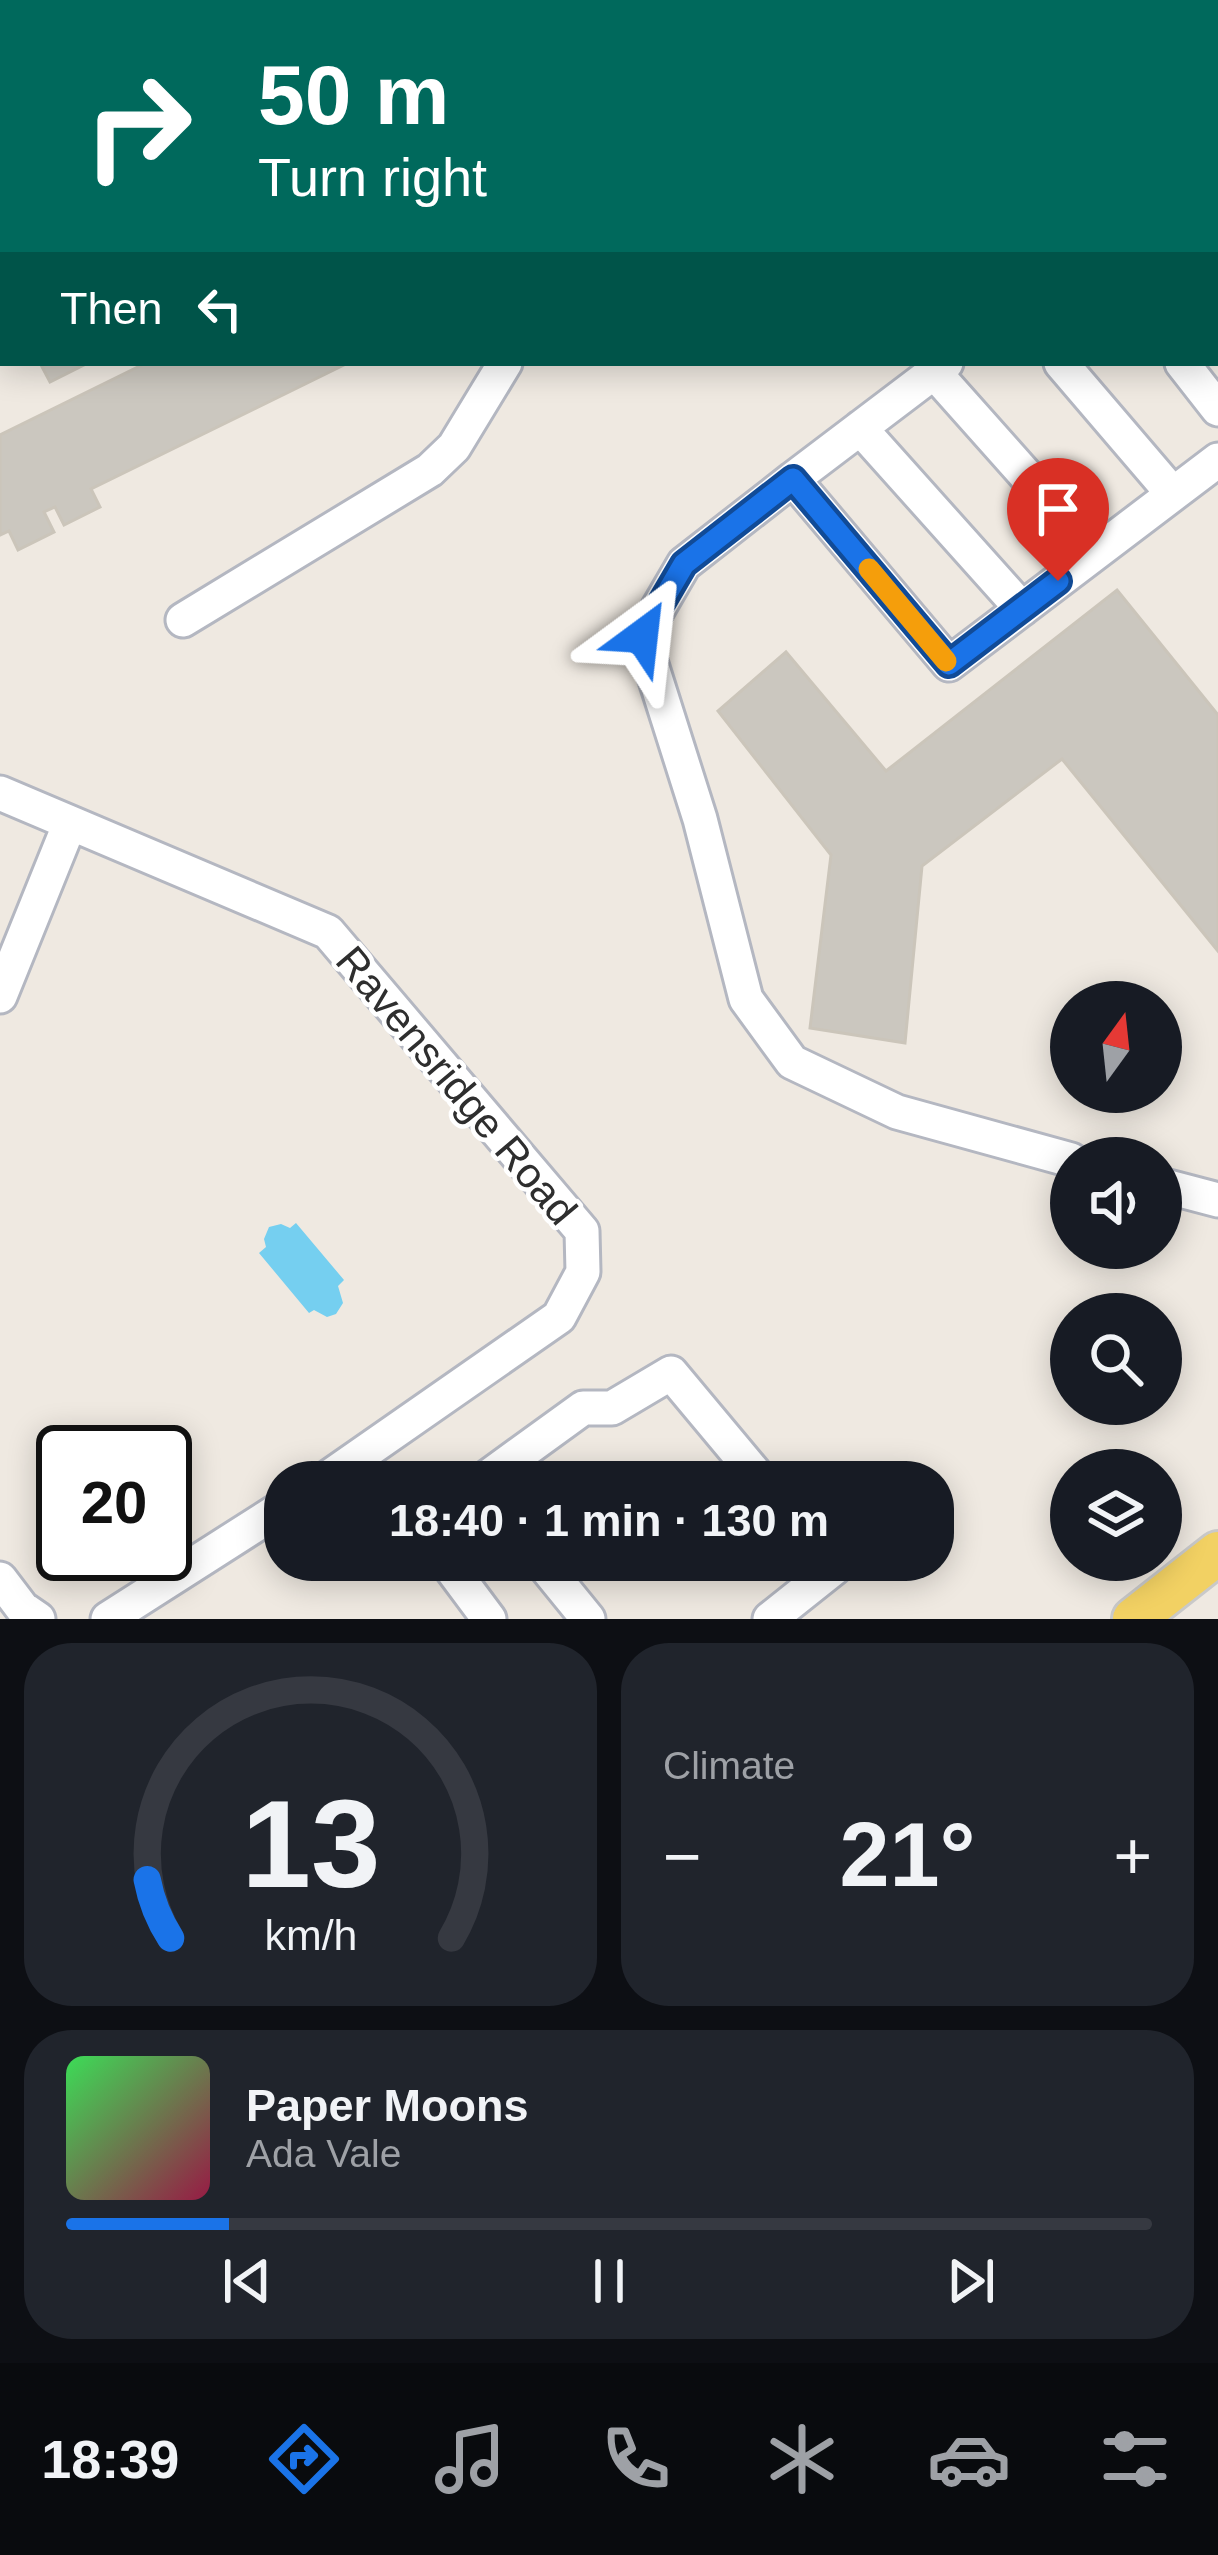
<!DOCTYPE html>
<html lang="en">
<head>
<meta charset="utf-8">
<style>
  :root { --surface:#171b24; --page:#20242c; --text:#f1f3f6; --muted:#9ea1a6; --line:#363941; --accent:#1a73e8 }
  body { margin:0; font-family:Helvetica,sans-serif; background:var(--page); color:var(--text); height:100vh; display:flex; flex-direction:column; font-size:45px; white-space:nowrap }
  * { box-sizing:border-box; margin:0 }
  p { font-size:39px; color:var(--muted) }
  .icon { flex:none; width:66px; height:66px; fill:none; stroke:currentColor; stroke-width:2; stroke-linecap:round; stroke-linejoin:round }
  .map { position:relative; height:1619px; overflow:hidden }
  .drawer { display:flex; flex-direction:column; gap:24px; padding:24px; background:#0d0f14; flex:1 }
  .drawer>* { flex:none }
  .hud { position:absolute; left:0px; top:0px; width:1218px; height:366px; box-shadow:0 6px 30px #0003; background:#00695c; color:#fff; overflow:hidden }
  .needle { width:78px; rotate:15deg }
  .fabs { position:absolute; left:1050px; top:981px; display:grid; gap:24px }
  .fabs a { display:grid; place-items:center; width:132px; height:132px; border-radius:50%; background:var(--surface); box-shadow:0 6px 30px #0003; font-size:60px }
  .speed { position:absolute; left:36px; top:1425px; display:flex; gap:24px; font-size:60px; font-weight:700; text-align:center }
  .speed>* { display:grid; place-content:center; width:156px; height:156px; border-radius:50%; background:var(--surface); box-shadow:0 6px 30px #0003; line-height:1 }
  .speed .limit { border:6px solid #111; border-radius:18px; background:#fff; color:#111 }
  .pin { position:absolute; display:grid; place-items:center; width:102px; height:102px; color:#fff; margin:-123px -51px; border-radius:50% 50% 50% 0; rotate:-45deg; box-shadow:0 0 12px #0007 }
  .pin .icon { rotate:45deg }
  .me { position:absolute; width:132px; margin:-66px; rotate:30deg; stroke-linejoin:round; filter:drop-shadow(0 0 9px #0008) }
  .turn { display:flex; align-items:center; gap:42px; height:252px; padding:0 60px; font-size:54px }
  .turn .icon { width:156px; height:156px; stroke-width:2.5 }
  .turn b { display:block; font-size:84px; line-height:102px }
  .then { display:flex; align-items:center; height:114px; padding:0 60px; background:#0003; gap:24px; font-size:45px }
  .big { font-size:90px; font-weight:600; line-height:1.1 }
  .drawer .widget { flex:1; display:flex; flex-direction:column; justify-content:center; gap:18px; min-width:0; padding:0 42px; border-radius:48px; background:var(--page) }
  .drawer .dial { align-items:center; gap:0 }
  .dial svg { height:312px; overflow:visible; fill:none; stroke:var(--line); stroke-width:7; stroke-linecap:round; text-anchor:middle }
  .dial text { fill:var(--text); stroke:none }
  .song { display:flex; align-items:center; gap:36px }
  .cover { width:144px; height:144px; border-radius:18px; background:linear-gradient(135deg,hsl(130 70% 55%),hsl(340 70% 35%)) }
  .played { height:12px; border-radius:6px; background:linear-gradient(90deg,var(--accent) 15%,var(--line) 15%) }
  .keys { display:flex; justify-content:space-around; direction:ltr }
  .heat { display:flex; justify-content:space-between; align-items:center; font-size:66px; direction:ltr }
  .drawer .tiles { flex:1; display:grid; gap:24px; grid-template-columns:1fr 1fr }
  .widget:last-child { grid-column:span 2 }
  .trip { position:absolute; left:264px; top:1461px; width:690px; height:120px; border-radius:48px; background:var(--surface); box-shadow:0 6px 30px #0003; font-weight:600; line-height:120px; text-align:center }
  .menu { display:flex; height:192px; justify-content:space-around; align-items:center; background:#090b0e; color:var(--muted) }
  .menu .icon { width:84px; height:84px }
  .menu .selected { color:var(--accent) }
  .menu b { font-size:54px; color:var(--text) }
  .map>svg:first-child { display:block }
</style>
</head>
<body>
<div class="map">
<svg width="1218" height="1619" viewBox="0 0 1218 1619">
  <rect width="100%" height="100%" fill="#efe9e1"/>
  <!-- water -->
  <path fill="#75cff0" d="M296,1223L344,1280L338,1286L343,1303L336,1314L327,1317L314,1310L309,1313L259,1253L266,1247L264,1239L269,1227L281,1224L290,1228Z"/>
  <!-- building -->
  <path fill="#cbc7bf" stroke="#cbc5ba" stroke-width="3" d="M40,363H88L50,382Z
    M146,363H348L91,489L100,507L64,525L55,507L44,512L54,532L18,550L9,531L0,535V435Z
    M1117,590L1218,715V951L1062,759L922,866L905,1043L810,1028L831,855L718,711L786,652L886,771Z"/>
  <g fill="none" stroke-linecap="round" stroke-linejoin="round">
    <!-- minor casing -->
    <g stroke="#b4b7c1" stroke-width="39">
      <path id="minor" d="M393,0L394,3
        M611,0L613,3
        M1095,0L1100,3
        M499,3L504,0
        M727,3L732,0
        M1215,64L1218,58
        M1215,190L1218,193
        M0,309L3,307
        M946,363L793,479L949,664L1218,460
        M1061,363L1173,494
        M1182,363L1218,409
        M934,372L1095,553
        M860,428L1022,609
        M793,479L684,564L642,636L700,819L746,999L792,1062L897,1112L1071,1160
        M183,620L430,470L454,447L505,363
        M0,793L328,932L582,1231L583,1272L559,1317L322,1482
        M0,996L70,823
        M1161,1185L1218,1200
        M481,1482L583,1408H612L671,1373L762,1482
        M445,1560L489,1619
        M540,1560L588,1619
        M0,1579L22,1608L38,1619
        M108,1619L285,1506
        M770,1619L834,1568L827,1560"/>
    </g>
    <!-- major casing -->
    <g stroke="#c9c9c9" stroke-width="48">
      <path id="major" d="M1134,1619L1218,1553"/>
    </g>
    <!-- minor -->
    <use href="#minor" stroke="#fff" stroke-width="33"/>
    <!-- major -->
    <use href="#major" stroke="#f2d163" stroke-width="42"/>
  </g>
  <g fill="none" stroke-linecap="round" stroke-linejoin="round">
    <!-- route casing -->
    <g stroke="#114b97" stroke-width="30">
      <path id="route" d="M642,636L684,564L793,479L949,664L1058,581"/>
    </g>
    <!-- route -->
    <use href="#route" stroke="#1a73e8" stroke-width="21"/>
    <!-- slow -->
    <path stroke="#f59e0b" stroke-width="21" d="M869,569L946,661"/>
  </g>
  <g text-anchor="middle" stroke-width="9" stroke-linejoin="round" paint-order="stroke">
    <!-- street labels -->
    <g font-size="42" fill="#2e2e2e" stroke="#fff">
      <text transform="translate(457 1085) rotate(50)" y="15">Ravensridge Road</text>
    </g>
  </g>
</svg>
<div class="fabs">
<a><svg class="needle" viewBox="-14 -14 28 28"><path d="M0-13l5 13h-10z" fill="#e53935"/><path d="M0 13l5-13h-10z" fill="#9ea1a6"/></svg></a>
<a><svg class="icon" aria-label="sound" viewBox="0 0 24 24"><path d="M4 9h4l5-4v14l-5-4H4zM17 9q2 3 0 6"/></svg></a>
<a><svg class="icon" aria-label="search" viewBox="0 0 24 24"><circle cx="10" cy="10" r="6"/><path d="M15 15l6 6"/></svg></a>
<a><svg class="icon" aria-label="layers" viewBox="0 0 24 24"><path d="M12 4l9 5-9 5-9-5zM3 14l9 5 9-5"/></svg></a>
</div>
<div class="speed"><div class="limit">20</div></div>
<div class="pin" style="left:1058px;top:581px;background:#d93025"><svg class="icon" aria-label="arrive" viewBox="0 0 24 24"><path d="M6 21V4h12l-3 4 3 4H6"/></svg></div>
<svg class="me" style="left:642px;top:636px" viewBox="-20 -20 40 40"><path d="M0-17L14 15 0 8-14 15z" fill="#1a73e8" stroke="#fff" stroke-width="4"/></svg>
<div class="trip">18:40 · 1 min · 130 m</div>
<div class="hud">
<div class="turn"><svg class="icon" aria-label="right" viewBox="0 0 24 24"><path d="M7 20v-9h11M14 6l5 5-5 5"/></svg><div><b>50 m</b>Turn right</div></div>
<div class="then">Then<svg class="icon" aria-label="left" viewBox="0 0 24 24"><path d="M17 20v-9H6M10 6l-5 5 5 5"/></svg></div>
</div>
</div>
<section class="drawer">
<div class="tiles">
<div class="widget dial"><svg viewBox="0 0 100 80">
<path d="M14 69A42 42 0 1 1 86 69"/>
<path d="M14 69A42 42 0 0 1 8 54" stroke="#1a73e8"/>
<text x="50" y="56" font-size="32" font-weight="700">13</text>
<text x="50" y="72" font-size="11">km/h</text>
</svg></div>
<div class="widget"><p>Climate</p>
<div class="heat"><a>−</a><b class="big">21°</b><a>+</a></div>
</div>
<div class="widget">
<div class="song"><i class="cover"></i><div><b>Paper Moons</b><p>Ada Vale</p></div></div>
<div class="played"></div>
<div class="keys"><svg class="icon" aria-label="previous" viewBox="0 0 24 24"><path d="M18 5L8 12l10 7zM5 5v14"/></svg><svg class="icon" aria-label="pause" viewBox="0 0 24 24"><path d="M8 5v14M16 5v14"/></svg><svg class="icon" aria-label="next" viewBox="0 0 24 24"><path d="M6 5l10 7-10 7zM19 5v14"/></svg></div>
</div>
</div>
</section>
<nav class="menu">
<b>18:39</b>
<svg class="icon selected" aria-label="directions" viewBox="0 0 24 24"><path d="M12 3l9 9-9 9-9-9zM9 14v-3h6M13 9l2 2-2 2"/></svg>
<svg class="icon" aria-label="music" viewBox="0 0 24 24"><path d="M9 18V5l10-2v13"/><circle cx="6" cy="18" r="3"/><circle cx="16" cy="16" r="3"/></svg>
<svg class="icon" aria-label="phone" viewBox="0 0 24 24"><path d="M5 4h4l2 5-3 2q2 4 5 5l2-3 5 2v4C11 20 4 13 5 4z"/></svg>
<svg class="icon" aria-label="climate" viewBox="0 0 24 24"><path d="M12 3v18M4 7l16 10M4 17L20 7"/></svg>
<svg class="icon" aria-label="car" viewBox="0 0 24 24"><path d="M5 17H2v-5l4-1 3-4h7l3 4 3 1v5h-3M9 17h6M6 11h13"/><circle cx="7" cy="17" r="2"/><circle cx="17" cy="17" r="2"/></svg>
<svg class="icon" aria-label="filters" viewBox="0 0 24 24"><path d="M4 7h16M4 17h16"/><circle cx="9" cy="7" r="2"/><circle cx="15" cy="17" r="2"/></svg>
</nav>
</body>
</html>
